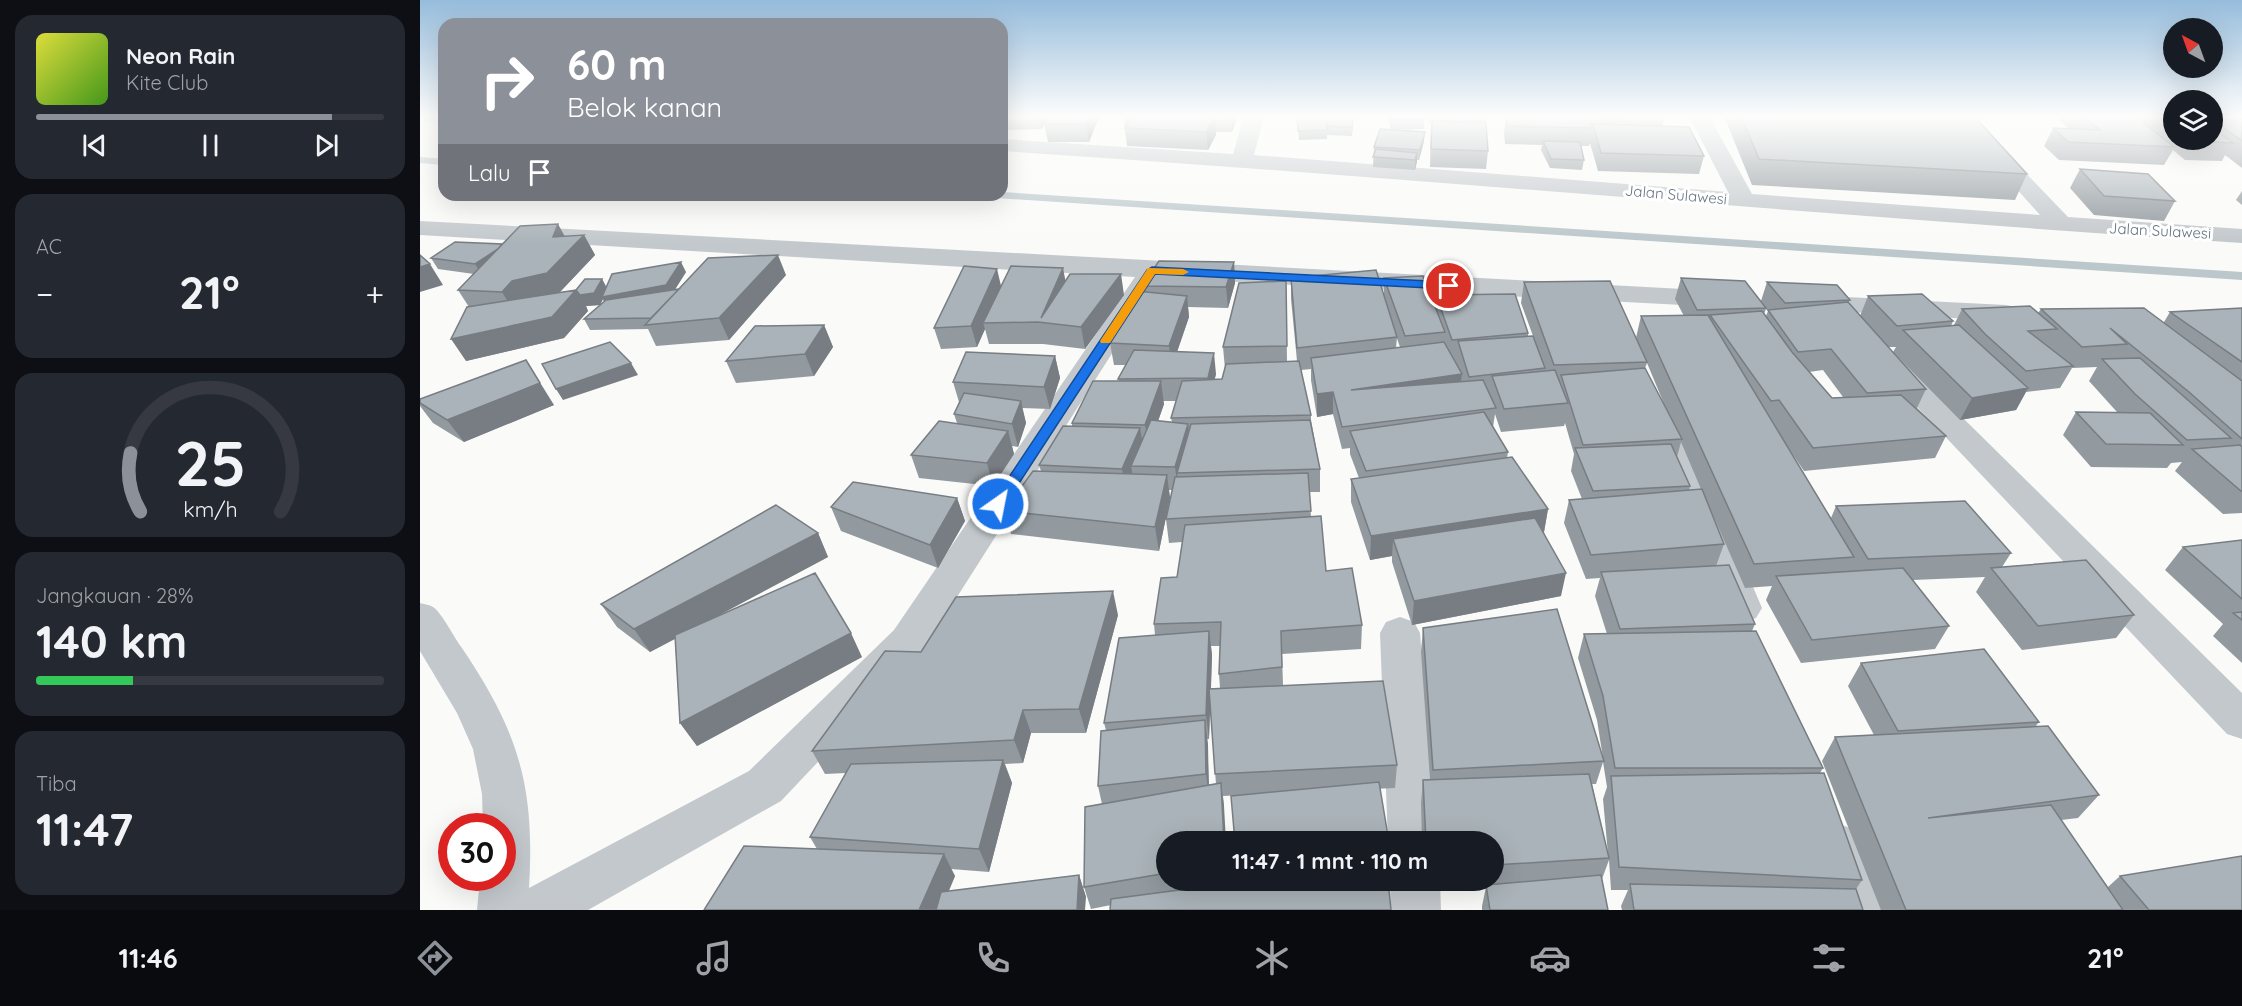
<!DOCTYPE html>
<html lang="id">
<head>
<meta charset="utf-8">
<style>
  :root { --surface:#171b24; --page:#242831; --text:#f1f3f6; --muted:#9ea1a6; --line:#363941; --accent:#8c9099 }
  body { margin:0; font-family:Quicksand,sans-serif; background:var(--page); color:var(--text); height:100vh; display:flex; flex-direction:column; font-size:22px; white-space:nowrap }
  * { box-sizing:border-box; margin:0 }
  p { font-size:20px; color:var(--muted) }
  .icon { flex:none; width:33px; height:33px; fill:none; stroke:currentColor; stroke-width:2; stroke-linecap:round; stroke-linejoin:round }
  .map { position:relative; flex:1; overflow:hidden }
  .side { display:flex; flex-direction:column; gap:15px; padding:15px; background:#0d0f14; width:420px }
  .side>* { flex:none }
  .guide { position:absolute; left:18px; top:18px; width:570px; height:183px; border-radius:18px; box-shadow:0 6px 24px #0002; background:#8c9099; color:#fff; overflow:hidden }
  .needle { width:39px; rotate:319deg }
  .fabs { position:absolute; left:1743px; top:18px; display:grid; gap:12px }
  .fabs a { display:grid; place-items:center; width:60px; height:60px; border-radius:50%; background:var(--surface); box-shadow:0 6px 24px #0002; font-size:30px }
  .speed { position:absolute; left:18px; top:813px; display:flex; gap:12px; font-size:30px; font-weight:700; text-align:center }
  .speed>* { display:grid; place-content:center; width:78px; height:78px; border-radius:50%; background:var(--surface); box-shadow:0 6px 24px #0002; line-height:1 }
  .speed .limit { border:9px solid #d22; background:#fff; color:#111 }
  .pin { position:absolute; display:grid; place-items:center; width:51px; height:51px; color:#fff; margin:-26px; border:3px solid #fff; border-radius:50%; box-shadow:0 2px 6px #0007 }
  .me { position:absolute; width:66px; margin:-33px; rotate:33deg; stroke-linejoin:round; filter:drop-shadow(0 0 4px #0008) }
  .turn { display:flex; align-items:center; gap:21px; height:126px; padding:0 30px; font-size:27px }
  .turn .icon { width:78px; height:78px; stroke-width:2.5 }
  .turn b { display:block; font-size:42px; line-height:51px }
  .then { display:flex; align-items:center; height:57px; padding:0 30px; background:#0003; gap:12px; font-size:22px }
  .big { font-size:45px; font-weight:700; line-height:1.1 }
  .side .widget { flex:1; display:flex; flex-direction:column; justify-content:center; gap:9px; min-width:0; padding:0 21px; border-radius:18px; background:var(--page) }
  .side .dial { align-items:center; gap:0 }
  .dial svg { height:156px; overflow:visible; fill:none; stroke:var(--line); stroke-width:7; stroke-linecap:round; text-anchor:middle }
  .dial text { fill:var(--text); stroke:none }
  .song { display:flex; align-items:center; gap:18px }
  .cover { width:72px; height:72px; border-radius:9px; background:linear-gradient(135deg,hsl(60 70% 55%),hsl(100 70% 35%)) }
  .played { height:6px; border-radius:3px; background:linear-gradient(90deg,var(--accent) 85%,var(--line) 85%) }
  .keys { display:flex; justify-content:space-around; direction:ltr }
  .heat { display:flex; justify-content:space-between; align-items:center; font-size:33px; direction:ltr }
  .charge { height:9px; border-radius:4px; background:linear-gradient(90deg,#34c759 28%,var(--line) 0) }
  .trip { position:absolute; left:736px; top:831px; width:348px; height:60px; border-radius:30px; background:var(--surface); box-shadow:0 6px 24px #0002; font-weight:700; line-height:60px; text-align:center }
  .dock { display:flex; height:96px; justify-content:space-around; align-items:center; background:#090b0e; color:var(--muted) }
  .dock .icon { width:42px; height:42px }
  .dock .on { color:var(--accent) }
  .dock b { font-size:27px; color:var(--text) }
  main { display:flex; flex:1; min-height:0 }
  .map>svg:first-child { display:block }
</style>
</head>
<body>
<main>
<section class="side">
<div class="widget">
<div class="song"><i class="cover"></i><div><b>Neon Rain</b><p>Kite Club</p></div></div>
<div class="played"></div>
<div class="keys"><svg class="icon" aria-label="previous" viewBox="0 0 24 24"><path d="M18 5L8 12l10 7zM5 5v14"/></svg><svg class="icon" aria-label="pause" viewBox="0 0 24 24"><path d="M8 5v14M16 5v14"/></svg><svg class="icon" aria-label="next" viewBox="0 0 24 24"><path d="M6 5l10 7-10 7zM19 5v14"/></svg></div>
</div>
<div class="widget"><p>AC</p>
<div class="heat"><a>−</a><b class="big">21°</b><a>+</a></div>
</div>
<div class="widget dial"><svg viewBox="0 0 100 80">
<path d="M14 69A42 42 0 1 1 86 69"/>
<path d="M14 69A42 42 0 0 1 9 39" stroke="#8c9099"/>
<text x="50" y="56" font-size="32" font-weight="700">25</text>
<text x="50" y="72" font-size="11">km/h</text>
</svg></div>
<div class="widget"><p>Jangkauan · 28%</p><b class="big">140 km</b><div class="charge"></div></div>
<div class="widget"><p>Tiba</p><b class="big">11:47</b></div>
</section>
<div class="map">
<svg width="1822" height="910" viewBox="0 0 1822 910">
  <rect width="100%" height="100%" fill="#fafaf8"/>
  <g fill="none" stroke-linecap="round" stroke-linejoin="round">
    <!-- stream -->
    <path fill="#bbc7cb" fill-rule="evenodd" d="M0,157L24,159V165L0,163Z
      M582,192L1822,272V280L576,198L571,195H582Z"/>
    <!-- minor -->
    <path fill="#c3c8cc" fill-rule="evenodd" d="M0,116H24V124L0,120Z
      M824,116H844L834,155L1308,192L1269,116H1289L1332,194L1620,215L1531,116H1551L1648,217L1822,229V243C1409,216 996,178 582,151V139L813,154Z
      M0,221L1301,291L1310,293L1314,299L1310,305L1301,307L740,278L502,652L361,801L168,910H57L60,878H82V826H63L62,794L53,749L37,713L0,651V603C4,604 10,605 13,607C22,613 35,639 42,648C99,733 115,786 109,888L329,771L474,630L715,277L0,235Z
      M1386,295L1586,305L1596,307L1600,313L1596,319L1586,321L1376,309L1372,303L1376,297Z
      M1472,355L1482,358L1822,693V739L1807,734L1462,370L1457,364L1462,358Z
      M1242,401L1253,404L1258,411L1342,608L1336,618L1322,623L1308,618L1302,608L1226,411L1231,404Z
      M980,617L994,622L1000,633L1016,842H968L960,633L966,622Z
      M1420,824L1437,831L1469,910H1419L1396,847L1403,831Z
      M970,880H1020L1021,910H971Z"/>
  </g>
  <!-- wall -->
  <path fill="#929a9f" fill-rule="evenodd" d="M582,116H628L622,129L582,130Z
    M703,116H816V121L812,132H796V135L788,150L707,146Z
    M877,116H905L907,126L934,119L932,136L907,135V139L879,140Z
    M968,116H1003L1004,120V129L971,130Z
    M1007,116H1067L1066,123H1047L1068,151L1066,169L1010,167L1011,123H1010Z
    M1086,116H1245L1242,126L1284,156L1279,174L1178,171L1170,143L1169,146H1161L1164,160L1162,170L1130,168L1121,150L1122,145L1085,144L1084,133Z
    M1304,116H1554L1607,174L1595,200L1332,185Z
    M1641,116H1754V140H1792V116H1822V168L1805,155L1802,161L1765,160L1753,150L1744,165L1639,160L1624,146L1633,128L1649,129L1639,120Z
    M679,117L669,142H628L624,124Z
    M1004,141L999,160H997L995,170L953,167L954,147Z
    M1660,169L1755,201L1744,221L1674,215L1650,188Z
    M1822,191V205L1816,200Z
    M164,235L175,255L140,292L156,290L182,279L186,287L266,272L255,289L366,275L309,340L236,346L228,329L170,330L164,319L184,302L183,299L180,305L166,306L168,311L144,338L46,361L49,307L38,290L54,274L18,269L11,258L82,244Z
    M814,262L815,283L808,308L768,307L769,317L757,351L796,374L794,380L802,379L805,369L803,347L866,281L867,362L877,361L871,299V278L964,295V278L1015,306L1016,295L1108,333V337L1113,336L1101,303L1104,282L1216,338L1221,316H1264L1255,299L1261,278L1341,301L1347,282L1430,300L1428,303L1440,316L1448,296L1533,321L1531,326L1534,325L1542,309L1618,313L1621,309L1744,322L1750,312L1822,308V513L1803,514L1755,471L1762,462L1751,463L1747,468L1671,467L1643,435L1656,412H1697L1669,381L1677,367L1652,368L1640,388L1606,392L1596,410L1540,420L1473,352L1476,347H1468L1506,389L1497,408L1526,436L1515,458L1384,471L1365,443L1411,518L1416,506L1591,553L1582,567L1714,615L1696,638L1602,650L1556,592L1565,577L1493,580L1529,626L1515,649L1381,663L1346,600L1352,586L1325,588L1289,506L1304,544L1296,566L1335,624L1332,631L1403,768L1400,773L1442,880L1436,889L1443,910H1202L1201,906L1208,890H1191L1189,860L1182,879L1188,910H1062V906L1066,887L1004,891V880H1074V842H1002L1001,803L1003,780L1010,779L1001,652L1003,628L1183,758L1177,720L1158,658L1164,634H1187L1175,596L1180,578L1166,579L1144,523L1149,500L1162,499L1151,471L1154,454L1145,423L1144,426L1081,432L1075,414L1073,427L1088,452L1087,458L1128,509L1124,532L1141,596L992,625L972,562V556L950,560L931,502V479L939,478L930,454V448L922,449L913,414L897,417L891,380V369L881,370L891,415V420L900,469V492H889L891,516L906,571L942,625L941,649L862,654L863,685L977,765L975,788L803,796L804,806L747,842V880H808V884L819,883V880H968L691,905L671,909L664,887L682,804L678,786L686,730L684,723L735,635L734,624L757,577L762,542L749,543L746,519L752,490H749L750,498L739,551L591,534L584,511L621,471L619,465L652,426V423L699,381L698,379L706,365H694L690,343L723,292L722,286ZM1346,309L1348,311L1346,316L1344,314ZM975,333L980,347L976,348L977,337ZM1227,363L1247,411L1225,368ZM1403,370L1423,397L1412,398L1389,372ZM743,401H756L751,418L752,422L738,421L744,404ZM1261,442L1281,489L1269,490L1270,486L1257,457ZM791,646H800L799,674L800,688L791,689L792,655ZM790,706L796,784L789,785L787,739H789ZM1183,762L1187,787L1183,799L1188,854L1172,784H1176Z
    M645,281L704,295L665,349L623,344H569L565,329L557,347L521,349L514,328L581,287Z
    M404,325L413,347L394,376L316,383L306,361Z
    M635,356L640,378L630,409L602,408L606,423L598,447L592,446L594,454L573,486L499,478L491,455L537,423L534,414L539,402L533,382Z
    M0,399L134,405L44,442L13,423L0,406Z
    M537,498L545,521L518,568L421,531L411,507Z
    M398,533L408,557L297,616L442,657L277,746L260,723L255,639L230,652L197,627L181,604Z
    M1822,540V663L1793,636L1803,624L1745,570L1763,547Z
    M698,615L666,733H611L603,763L585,764L592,783L569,872L531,869L535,876L529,891L659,875L666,897L284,910L397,849L390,837L426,773L405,774L392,751L501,652Z
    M1441,663L1619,722L1615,727L1679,795L1658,818L1641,820L1688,887L1700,876L1822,910H1461L1402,761L1415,737L1454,735L1428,686Z"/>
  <!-- shaded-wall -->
  <path fill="#777d82" d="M619,116H628L622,129Z
    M670,116H679V117L669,142L666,124Z
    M811,116H816V121L812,132Z
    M795,117L796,135L788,150L786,132Z
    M1005,132L1004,141L999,160L1000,150Z
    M997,153V162L995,170V160Z
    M138,224L149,244L164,235L175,255L139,293L95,313L82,292L133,237Z
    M84,244L62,275L55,264Z
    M358,255L366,275L309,340L299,318Z
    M261,262L266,272L251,296L188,308L183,299L180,305L166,306L168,311L144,338L46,361L31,339L182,279L188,290Z
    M814,262L815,283L808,308L806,287Z
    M10,264L23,285L0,292V267Z
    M643,268L647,289L621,318Z
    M577,269L582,290L563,323L565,329L557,347L551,326Z
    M701,274L704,295L665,349L661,327Z
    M767,296L769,317L752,367L749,346Z
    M404,325L413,347L394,376L385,354Z
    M794,353L796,374L790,400L788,378Z
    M635,356L640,378L630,409L624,387Z
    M106,360L134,405L44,442L27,420Z
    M211,363L218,375L143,400L136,389Z
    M1042,374L1039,396L931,390Z
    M741,381L744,404L729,447L725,425Z
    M1608,388L1596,410L1540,420L1552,398Z
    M913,392V414L897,417V394Z
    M601,401L606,423L598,447L592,424Z
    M768,424L771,446L757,473L759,488L758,490L755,467Z
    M720,428L724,451L711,466L713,477L706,492L702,469Z
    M588,431L594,454L573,486L567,463Z
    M747,475L750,498L739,551L735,527Z
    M537,498L545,521L518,568L510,545Z
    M1128,509L1124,532L973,539L972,556L950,560L951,536Z
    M398,533L408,557L230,652L214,629Z
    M1146,573L1141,596L992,625L994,601Z
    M693,591L698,615L666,733L659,709Z
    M789,631L792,655L789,739L786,715Z
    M431,633L442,657L277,746L260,723Z
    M603,710L611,733L603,763L594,740Z
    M785,720L788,744L789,797L786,774Z
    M583,760L592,783L569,872L559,849Z
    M801,783L804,806L806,842H804Z
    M524,854L535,876L520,910H499Z
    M659,875L666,897L665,910H657Z"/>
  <!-- building -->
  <path fill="#aab3b9" stroke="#777d82" stroke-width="1.5" d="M629,116H670L666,124H624Z
    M713,116H764L795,117L786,132L705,128Z
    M877,116H905L907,130L878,131Z
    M909,116H933L932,127L907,126Z
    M971,116H1003L1004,120H972Z
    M1086,116H1168L1172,128L1087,126Z
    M1180,116H1219L1182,118Z
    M1321,116H1554L1607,174L1339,159Z
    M1663,116H1715L1754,147L1648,142L1633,128L1680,130Z
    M1741,116H1754V125Z
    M1792,116H1822V141L1792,119Z
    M1012,121L1066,123L1068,151L1011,149Z
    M1173,124L1269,127L1284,156L1181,153Z
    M1792,128L1813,143L1776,141L1773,140H1792Z
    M960,129L1005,132L1000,150L954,147Z
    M1123,141L1160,142L1164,160L1131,159Z
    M956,149L997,153L995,160L953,157Z
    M1660,169L1728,174L1755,201L1684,196Z
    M138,224L133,237L164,235L127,273L92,281L82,292L38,290L100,226Z
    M35,242L82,244L78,249L55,264L11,258Z
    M0,255L10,264L0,267Z
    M358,255L299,318L225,325L288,258Z
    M739,261L814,262L806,287L722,286Z
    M261,262L246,285L182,297L192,274Z
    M544,266L577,269L551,326L514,328Z
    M591,266L643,268L621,318L650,274H701L661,327L618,322L563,323Z
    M956,270L977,337L877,348L871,278Z
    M1003,276L1025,332L985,336L964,278Z
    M1261,278L1325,281L1346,308L1277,310Z
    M165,279H182L174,293L160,295L156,290Z
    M866,281L867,346L803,347L819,283Z
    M1190,281L1227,362L1134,365L1104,282Z
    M1347,282L1417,285L1430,300L1365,303Z
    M259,289L231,318L164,319L186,300Z
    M156,290L132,317L31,339L47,307Z
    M716,291L767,296L749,346L690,343Z
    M1095,294L1108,333L1032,340L1016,295Z
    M1502,294L1533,321L1477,326L1448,296Z
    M1428,302L1506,389L1447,393L1411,349L1378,352L1348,310Z
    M1610,306L1637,329L1608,331L1653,366L1606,371L1565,334L1542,309Z
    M1724,308L1822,381V439L1769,392L1690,328L1707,344L1662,347L1621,309Z
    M1822,308V362L1750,312Z
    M1342,311L1372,352L1412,398L1481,395L1526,436L1393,448L1359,400L1351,401L1290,315Z
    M1288,315L1434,557L1334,564L1221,316Z
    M404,325L385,354L306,361L335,326Z
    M1539,325L1608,388L1552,398L1483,330Z
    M1113,336L1125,368L1049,377L1038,341Z
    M190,342L211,363L136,389L122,364Z
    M1024,342L1042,374L931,390L1063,380L1076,408L922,427L913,392L897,394L891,358Z
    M714,350L794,353L788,378L698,379Z
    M546,352L635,356L624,387L533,382Z
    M1720,358L1811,438L1767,440L1715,394L1682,359Z
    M106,360L120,383L27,420L0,403V399Z
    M879,361L891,415L751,418L762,381L802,379L806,364Z
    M1225,368L1262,439L1163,445L1141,375Z
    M1135,370L1148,403L1084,409L1072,376Z
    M673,381H741L725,425L652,423Z
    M544,393L601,401L592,424L534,414Z
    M1064,412L1088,452L946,471L930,431Z
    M1656,412L1730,413L1763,445L1686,444Z
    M731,420L768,424L755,467L711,466Z
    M890,420L900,469L757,473L771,424Z
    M519,421L588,431L567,463L491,455Z
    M643,426L720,428L702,469L619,465Z
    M1251,444L1270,486L1173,491L1155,448Z
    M1820,445L1822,447V491H1821L1772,449Z
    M1092,457L1128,509L951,536L931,479Z
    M613,471L747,475L735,527L584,511Z
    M888,473L891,511L746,519L755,477Z
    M433,482L537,498L510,545L411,507Z
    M1282,489L1304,544L1171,555L1149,500Z
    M1545,501L1591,553L1448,559L1416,506Z
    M356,505L398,533L214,629L181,604Z
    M901,516L906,571L932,568L942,625L861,631L862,667L799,674L801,622L734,624L741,578L757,577L765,525Z
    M1115,518L1146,573L994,601L973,539Z
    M1822,540V599L1763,547Z
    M1666,560L1714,615L1618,626L1571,568Z
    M1309,565L1335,624L1200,629L1181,572Z
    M1483,568L1529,626L1392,640L1356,576Z
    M395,573L431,633L260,723L255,635Z
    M693,591L659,709L603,710L594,740L392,751L465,651L501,652L536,597Z
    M1137,609L1184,761L1013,770L1003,628Z
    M1822,612V620L1813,613Z
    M789,631L786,715L684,723L699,638Z
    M1336,631L1403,768H1195L1183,696L1164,634Z
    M1564,649L1619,722L1478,731L1441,663Z
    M963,681L977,765L795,774L789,689Z
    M785,720L786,774L678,786L681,731Z
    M1628,726L1679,795L1508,818L1631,805L1703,910H1486L1415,737Z
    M583,760L559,849L390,837L431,764Z
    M1404,773L1442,880L1199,867L1191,776Z
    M1169,774L1189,858L1074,865V842H1006L1003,780Z
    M959,782L969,842H815L811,796Z
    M801,783L804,842H747V873L664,887L665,807Z
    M324,846L524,854L499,910H284Z
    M1822,856V910H1729L1700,876Z
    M659,875L657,910H516L521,892Z
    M1181,875L1188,910H1070L1066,885Z
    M835,880H968L971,910H690L691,899Z
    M1210,884L1436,889L1443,910H1214Z"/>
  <!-- sky -->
  <linearGradient id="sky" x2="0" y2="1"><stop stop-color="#96bcdc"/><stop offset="0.48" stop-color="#fdfdfc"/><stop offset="1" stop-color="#fdfdfc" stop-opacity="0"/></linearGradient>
  <rect width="1822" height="243" fill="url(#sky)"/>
  <!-- route -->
  <path fill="#1a73e8" stroke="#114b97" stroke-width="1.5" d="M732,267L1029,282L1035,286L1029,289L735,274L583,508H573L571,504L727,270Z"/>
  <!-- slow -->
  <path fill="#f59e0b" d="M728,268L763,269L769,272L763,275L735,274L690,343H681L680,341Z"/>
  <g text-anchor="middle" stroke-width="6" stroke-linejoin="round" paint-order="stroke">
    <!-- far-street labels -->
    <g font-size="15" fill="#657683" stroke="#fff">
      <text transform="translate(1256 195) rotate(5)" y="5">Jalan Sulawesi</text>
      <text transform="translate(1740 231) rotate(3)" y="5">Jalan Sulawesi</text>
    </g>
  </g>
</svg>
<div class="fabs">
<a><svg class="needle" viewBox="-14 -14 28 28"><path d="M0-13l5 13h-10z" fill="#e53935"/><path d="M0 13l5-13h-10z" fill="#9ea1a6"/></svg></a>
<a><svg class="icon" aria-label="layers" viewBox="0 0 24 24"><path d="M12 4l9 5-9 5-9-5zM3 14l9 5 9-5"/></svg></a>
</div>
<div class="speed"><div class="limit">30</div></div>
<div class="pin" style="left:1029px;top:286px;background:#d93025"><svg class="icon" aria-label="arrive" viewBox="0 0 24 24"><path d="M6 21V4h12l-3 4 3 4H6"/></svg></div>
<svg class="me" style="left:578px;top:504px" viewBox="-20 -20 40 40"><circle r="17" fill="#1a73e8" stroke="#fff" stroke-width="3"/><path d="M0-11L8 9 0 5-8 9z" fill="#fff"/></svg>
<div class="trip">11:47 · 1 mnt · 110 m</div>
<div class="guide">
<div class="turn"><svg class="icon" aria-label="right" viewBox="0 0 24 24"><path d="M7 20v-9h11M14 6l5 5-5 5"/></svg><div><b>60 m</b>Belok kanan</div></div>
<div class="then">Lalu<svg class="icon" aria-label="arrive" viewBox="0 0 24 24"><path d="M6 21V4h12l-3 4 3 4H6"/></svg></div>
</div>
</div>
</main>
<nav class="dock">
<b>11:46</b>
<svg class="icon on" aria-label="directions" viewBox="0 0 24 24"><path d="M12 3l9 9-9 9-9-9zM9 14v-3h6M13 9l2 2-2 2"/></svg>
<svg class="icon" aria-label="music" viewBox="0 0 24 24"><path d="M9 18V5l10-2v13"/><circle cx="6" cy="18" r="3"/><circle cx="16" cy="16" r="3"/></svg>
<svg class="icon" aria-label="phone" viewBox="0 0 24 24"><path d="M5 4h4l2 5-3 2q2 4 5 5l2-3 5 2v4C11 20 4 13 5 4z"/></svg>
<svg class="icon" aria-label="climate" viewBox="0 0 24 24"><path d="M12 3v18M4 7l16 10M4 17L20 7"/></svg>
<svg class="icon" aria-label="car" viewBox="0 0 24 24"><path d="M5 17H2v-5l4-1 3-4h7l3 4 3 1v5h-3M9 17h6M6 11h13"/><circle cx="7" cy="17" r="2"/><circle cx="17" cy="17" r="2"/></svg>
<svg class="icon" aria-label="filters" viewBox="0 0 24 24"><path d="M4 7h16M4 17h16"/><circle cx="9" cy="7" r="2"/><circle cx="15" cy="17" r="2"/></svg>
<b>21°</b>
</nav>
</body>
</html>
